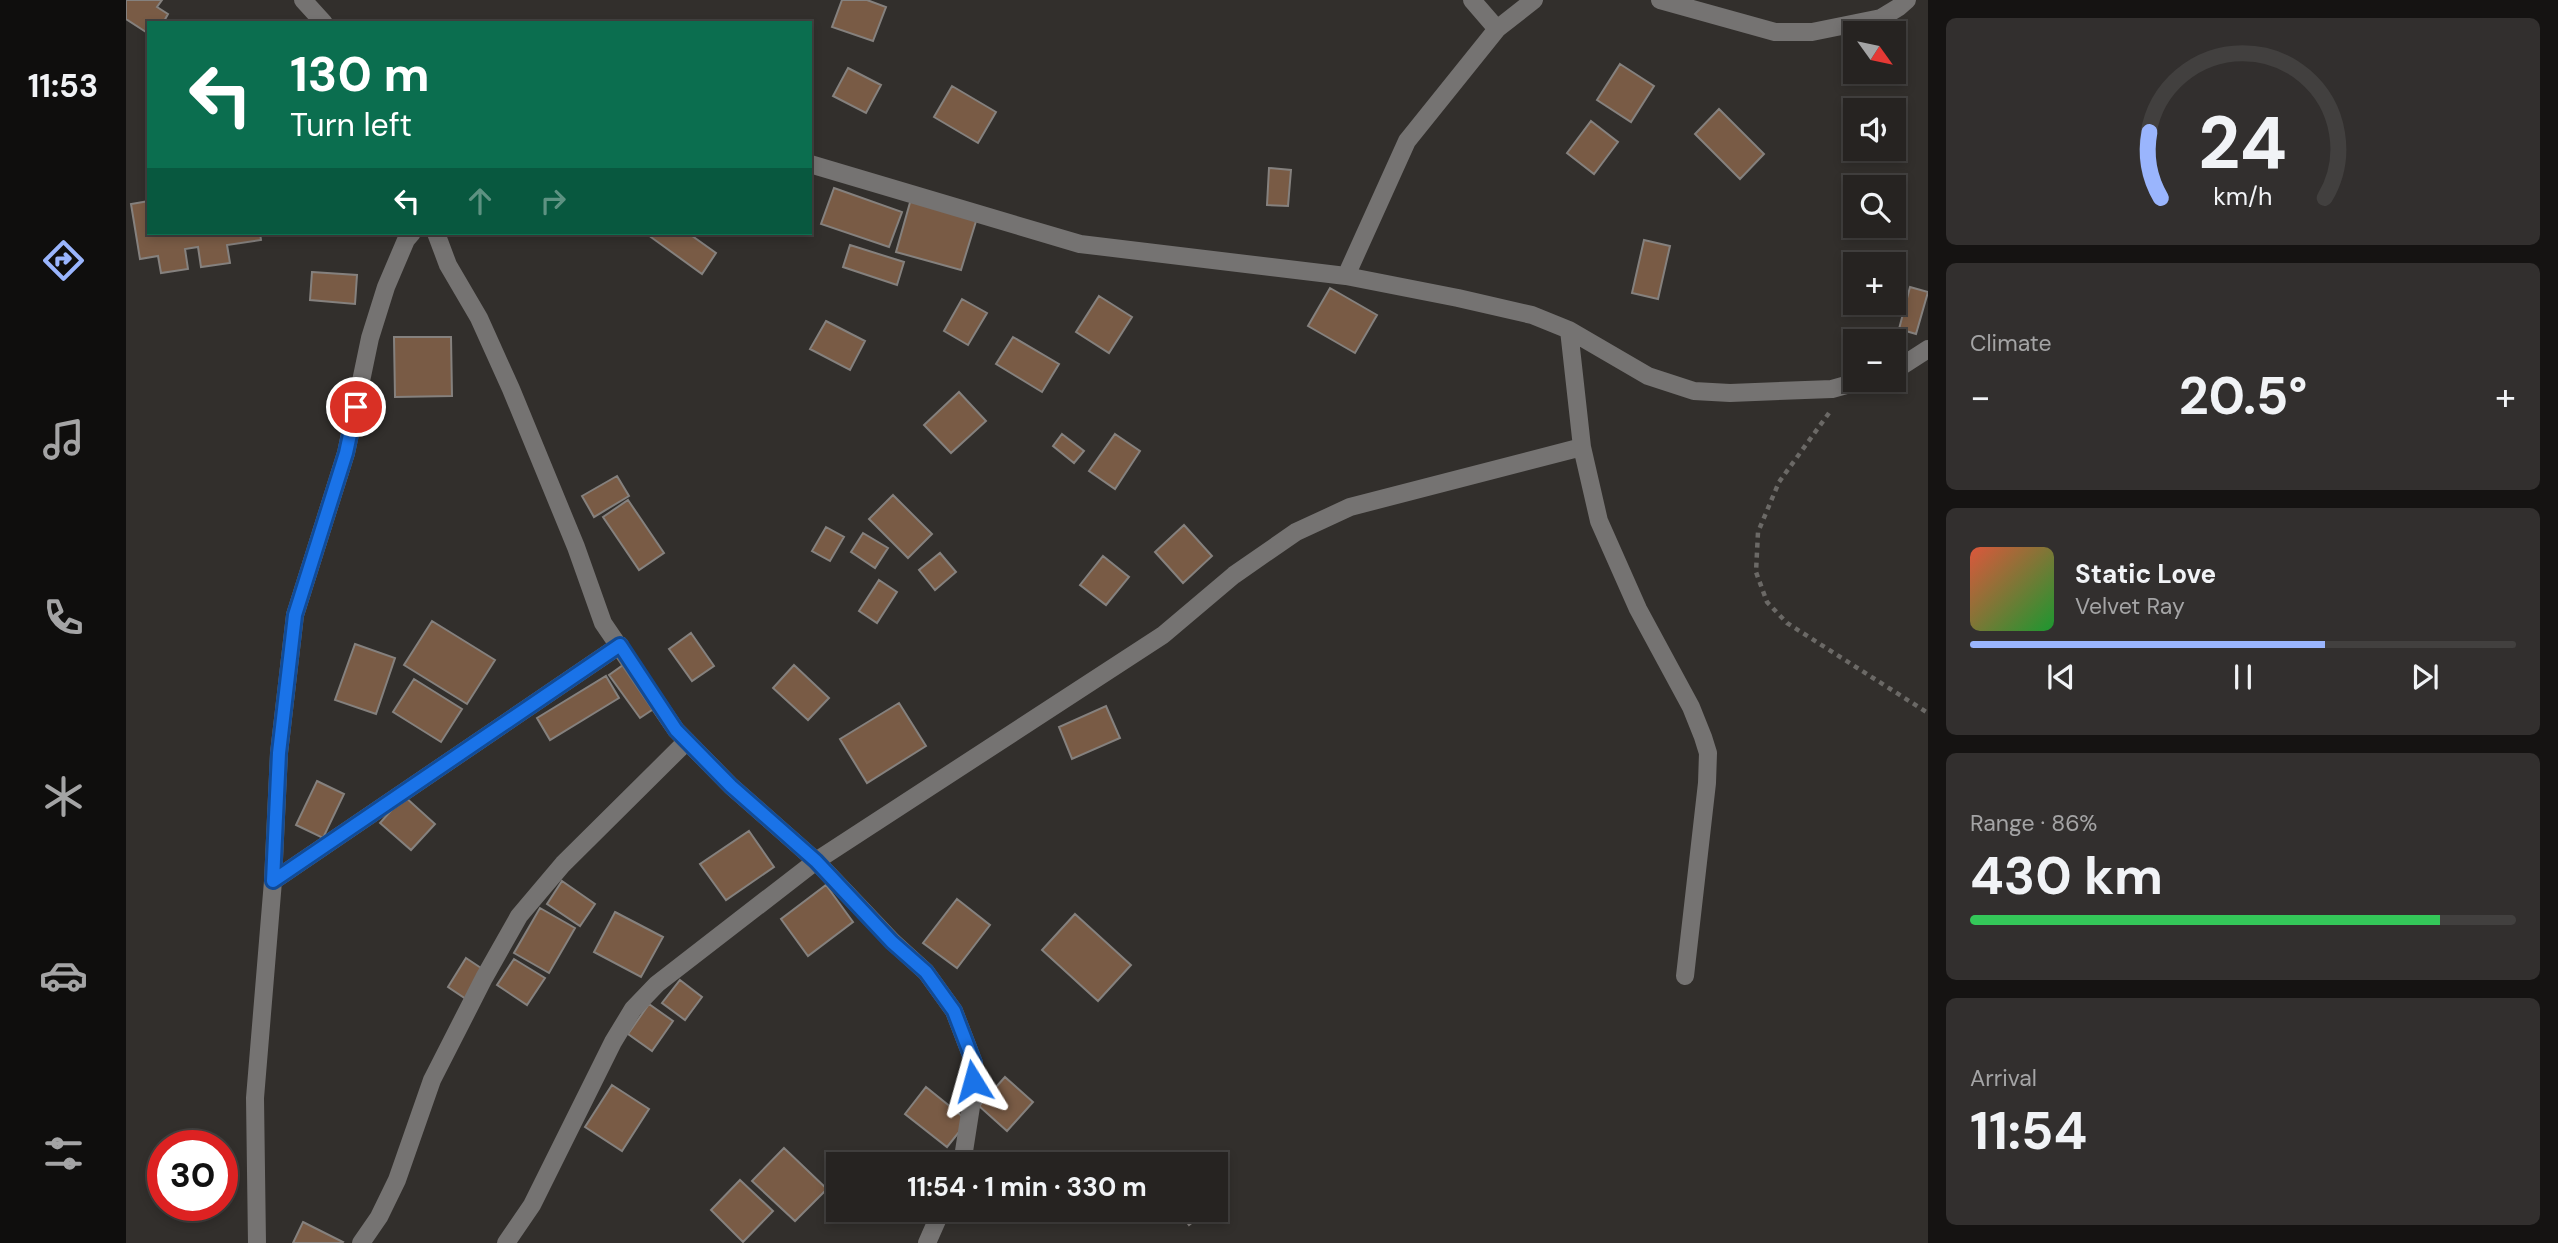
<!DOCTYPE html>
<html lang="en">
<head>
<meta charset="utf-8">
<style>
  :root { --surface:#262321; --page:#322f2e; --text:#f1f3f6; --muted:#a4a4a5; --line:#42403f; --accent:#9ab5fd }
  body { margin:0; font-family:"DM Sans",sans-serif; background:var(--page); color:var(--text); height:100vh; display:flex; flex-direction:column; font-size:26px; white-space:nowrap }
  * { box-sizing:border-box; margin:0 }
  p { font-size:23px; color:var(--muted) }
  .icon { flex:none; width:38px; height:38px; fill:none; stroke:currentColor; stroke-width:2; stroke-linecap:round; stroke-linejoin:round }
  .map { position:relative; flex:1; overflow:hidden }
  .panel { display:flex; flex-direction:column; gap:18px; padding:18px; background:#151312; width:630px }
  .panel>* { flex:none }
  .guide { position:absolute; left:21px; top:21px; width:665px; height:214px; border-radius:0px; box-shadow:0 4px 10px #0003,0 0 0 2px var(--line); background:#0b6e4f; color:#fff; overflow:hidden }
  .needle { width:46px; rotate:123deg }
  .fabs { position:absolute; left:1717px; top:21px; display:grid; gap:14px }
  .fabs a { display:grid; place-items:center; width:63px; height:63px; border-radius:0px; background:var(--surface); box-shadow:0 4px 10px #0003,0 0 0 2px var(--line); font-size:35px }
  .speed { position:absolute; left:21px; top:1130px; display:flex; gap:14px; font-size:35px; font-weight:700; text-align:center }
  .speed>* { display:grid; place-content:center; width:91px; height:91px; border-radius:50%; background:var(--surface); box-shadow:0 4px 10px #0003,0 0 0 2px var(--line); line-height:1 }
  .speed .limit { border:10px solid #d22; background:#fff; color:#111 }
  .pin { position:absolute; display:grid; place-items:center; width:60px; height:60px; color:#fff; margin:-30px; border:4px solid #fff; border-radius:50%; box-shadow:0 2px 7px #0007 }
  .me { position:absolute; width:77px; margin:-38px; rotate:352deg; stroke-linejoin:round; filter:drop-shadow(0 0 5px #0008) }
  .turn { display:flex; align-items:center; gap:24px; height:147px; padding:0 28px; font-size:32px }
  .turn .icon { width:91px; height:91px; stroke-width:2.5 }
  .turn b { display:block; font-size:49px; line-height:60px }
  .lanes { display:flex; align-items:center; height:66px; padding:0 28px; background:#0003; justify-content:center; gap:35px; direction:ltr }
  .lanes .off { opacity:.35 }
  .big { font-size:52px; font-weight:700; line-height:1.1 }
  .panel .widget { flex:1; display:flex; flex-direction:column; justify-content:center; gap:10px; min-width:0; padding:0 24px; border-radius:10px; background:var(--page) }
  .panel .dial { align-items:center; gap:0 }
  .dial svg { height:182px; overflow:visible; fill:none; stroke:var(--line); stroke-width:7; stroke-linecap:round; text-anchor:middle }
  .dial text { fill:var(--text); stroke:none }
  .song { display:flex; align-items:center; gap:21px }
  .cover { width:84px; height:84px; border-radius:10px; background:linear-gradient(135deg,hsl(10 70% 55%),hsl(130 70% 35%)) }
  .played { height:7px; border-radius:4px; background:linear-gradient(90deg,var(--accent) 65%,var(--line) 65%) }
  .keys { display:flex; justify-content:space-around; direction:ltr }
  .heat { display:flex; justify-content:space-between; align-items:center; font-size:38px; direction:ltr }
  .charge { height:10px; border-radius:5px; background:linear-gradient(90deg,#34c759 86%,var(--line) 0) }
  .trip { position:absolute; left:700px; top:1152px; width:402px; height:70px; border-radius:0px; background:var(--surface); box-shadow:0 4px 10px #0003,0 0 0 2px var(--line); font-weight:700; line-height:70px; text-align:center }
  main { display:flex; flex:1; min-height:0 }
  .menu { display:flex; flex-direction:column; width:126px; justify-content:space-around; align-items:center; background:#0f0e0d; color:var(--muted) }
  .menu .icon { width:49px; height:49px }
  .menu .active { color:var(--accent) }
  .menu b { font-size:32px; color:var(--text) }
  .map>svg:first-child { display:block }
</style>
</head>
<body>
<main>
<nav class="menu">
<b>11:53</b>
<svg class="icon active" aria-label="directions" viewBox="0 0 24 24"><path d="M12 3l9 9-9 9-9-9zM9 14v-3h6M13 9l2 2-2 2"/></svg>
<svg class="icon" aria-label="music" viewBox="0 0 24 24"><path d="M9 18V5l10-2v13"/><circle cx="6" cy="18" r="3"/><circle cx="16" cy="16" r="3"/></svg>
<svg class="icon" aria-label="phone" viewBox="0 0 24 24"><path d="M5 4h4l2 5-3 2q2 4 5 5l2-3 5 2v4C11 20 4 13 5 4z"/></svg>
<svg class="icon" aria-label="climate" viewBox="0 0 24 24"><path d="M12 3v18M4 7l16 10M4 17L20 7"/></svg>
<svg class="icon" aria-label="car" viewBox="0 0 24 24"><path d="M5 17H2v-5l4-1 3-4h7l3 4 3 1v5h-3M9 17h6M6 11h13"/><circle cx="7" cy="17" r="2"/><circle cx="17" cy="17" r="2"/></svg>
<svg class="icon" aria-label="filters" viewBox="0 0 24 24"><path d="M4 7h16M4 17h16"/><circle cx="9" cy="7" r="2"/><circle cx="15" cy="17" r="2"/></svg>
</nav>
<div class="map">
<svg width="1802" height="1243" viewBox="0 0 1802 1243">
  <rect width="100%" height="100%" fill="#322f2c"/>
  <!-- building -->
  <path fill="#795b45" stroke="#85817e" stroke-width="2" d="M0,0H36L31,7L42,14L37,23H23V34L0,19Z
    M716,0H741L760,7L747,41L706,27Z
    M1494,64L1528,86L1505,122L1471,100Z
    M722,68L755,85L740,113L707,96Z
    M826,86L870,112L852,143L808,117Z
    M1593,109L1638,154L1614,179L1569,134Z
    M1465,121L1492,142L1468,174L1441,153Z
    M1143,168L1165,170L1162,206L1141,205Z
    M708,188L776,212L763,247L695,224Z
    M785,199L851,218L835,270L770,252Z
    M23,201V233H134L135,240L101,245L104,263L75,267L72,247L59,249L62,269L35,273L32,256L14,259L5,204Z
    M524,233H562L590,253L576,274L522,235Z
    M1518,240L1544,246L1532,299L1506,293Z
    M724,245L778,262L771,285L717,267Z
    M186,272L231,275L229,304L184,300Z
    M1784,287L1802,292L1790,334L1773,329Z
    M1204,288L1251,315L1229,353L1182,326Z
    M973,296L1006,317L983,353L950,332Z
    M836,299L861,313L842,345L818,331Z
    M700,321L739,341L724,370L684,349Z
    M268,337H325L326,396L269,397Z
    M887,337L933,364L916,392L870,364Z
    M833,392L860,421L825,453L798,425Z
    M936,434L958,451L948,463L927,446Z
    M989,434L1014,451L989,489L963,471Z
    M491,476L503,496L468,517L456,496Z
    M767,495L806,534L782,558L743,519Z
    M502,500L538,553L513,570L477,517Z
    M1058,525L1086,556L1057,583L1029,552Z
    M700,527L718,537L704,561L686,551Z
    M737,533L762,548L749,568L725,552Z
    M814,553L830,572L809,590L793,570Z
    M977,556L1003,577L980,605L954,585Z
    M753,580L771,592L751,623L733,611Z
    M306,621L369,660L341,704L278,665Z
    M565,633L588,666L566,681L543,649Z
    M229,644L269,658L250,714L209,700Z
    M500,663L532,706L514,718L483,675Z
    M668,665L703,698L682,720L647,688Z
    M480,676L493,698L424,740L411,718Z
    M288,679L336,709L315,742L267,712Z
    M773,703L800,746L741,783L714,739Z
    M980,706L994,738L946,759L933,727Z
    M191,781L218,794L197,838L170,825Z
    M278,796L309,824L285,850L254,823Z
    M623,831L648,867L600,900L574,864Z
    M436,881L469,904L454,926L421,904Z
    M700,885L727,922L682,956L655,919Z
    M831,899L864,925L831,968L797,943Z
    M414,908L449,928L423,973L388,953Z
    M489,912L537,937L515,977L468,952Z
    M949,914L1005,965L972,1001L916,950Z
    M340,958L358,970L340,999L322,987Z
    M388,959L419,978L401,1005L371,985Z
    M554,980L576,997L559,1020L536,1003Z
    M523,1004L547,1021L526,1051L502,1034Z
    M879,1077L907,1102L881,1131L853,1106Z
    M486,1085L523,1109L496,1151L459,1127Z
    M800,1087L842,1121L821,1147L779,1114Z
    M658,1148L701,1189L669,1221L626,1181Z
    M614,1180L647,1211L617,1242L585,1210Z
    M1051,1209H1083L1063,1225Z
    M177,1222L217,1242L216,1243H167Z"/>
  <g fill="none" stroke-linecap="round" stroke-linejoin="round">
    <!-- path -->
    <path stroke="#6b6966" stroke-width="4.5" stroke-dasharray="5 5" stroke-linecap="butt" d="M1703,413L1653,482L1632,532L1630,572L1641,602L1661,623L1802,713"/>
    <!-- minor -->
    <path stroke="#757372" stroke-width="18" d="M177,0L198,23
      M1346,0L1371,29
      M1534,0L1649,32H1686L1755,18L1773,7L1781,0
      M684,164L954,244L1220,276L1281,141L1371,29L1408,0
      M310,233L322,265L353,318L385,389L450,547L477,623L550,730L605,786L690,861L767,942L800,972L828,1011L848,1063L846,1100L836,1164
      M1220,276L1332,298L1406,315L1443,330L1522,376L1568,391L1604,393L1706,389L1738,380
      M1768,371L1802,349
      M1456,447L1473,521L1512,609L1565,707L1577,737L1582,753L1581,783L1559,976
      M147,881L494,645
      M131,1243L129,1098L147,881L153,753L169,615L220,453L244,338L260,287L280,240L286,233
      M235,1243L253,1217L271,1180L306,1080L358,978L393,916L437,864L561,741
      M380,1243L406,1205L487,1042L507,1009L531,984L690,861L1037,635L1108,575L1170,532L1224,507L1456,447L1443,330
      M801,1243L816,1209"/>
  </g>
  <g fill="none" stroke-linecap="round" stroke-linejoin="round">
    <!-- route casing -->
    <g stroke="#114b97" stroke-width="18">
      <path id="route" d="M230,407L220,453L169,615L153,753L147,881L494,645L550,730L605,786L690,861L766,942L800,972L828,1011L848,1063L847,1081"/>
    </g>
    <!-- route -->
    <use href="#route" stroke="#1a73e8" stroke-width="12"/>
  </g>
</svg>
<div class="fabs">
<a><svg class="needle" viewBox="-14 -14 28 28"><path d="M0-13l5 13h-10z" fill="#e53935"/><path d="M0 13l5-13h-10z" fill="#a4a4a5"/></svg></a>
<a><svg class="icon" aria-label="sound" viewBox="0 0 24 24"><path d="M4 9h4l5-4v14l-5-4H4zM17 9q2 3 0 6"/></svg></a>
<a><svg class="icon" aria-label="search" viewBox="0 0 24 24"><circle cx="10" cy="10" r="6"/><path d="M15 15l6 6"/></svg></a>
<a>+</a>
<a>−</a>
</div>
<div class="speed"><div class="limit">30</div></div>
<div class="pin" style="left:230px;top:407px;background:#d93025"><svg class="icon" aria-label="arrive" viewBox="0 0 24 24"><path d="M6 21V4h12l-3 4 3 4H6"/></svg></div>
<svg class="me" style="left:847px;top:1081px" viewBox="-20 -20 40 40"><path d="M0-17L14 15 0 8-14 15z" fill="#1a73e8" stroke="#fff" stroke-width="4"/></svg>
<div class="trip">11:54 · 1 min · 330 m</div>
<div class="guide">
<div class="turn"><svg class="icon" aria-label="left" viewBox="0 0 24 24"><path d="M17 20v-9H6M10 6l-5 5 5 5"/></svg><div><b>130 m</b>Turn left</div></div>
<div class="lanes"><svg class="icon" aria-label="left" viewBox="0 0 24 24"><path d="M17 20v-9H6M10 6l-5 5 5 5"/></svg><svg class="icon off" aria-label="ahead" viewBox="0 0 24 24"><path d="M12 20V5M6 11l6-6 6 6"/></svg><svg class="icon off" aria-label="right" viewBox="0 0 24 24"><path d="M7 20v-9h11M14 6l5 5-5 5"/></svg></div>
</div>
</div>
<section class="panel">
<div class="widget dial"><svg viewBox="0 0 100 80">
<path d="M14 69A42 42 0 1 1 86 69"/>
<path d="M14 69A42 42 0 0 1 9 40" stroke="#9ab5fd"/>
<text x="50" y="56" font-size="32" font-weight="700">24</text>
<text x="50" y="72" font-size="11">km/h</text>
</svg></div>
<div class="widget"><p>Climate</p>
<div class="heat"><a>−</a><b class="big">20.5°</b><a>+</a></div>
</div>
<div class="widget">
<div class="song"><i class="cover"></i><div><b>Static Love</b><p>Velvet Ray</p></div></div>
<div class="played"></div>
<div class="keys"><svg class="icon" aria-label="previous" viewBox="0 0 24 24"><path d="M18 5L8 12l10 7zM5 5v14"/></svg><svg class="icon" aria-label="pause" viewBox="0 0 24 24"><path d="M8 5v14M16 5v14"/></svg><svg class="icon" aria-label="next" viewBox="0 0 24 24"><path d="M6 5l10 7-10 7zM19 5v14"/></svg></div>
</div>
<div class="widget"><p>Range · 86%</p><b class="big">430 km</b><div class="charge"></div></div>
<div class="widget"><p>Arrival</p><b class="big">11:54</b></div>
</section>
</main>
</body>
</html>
